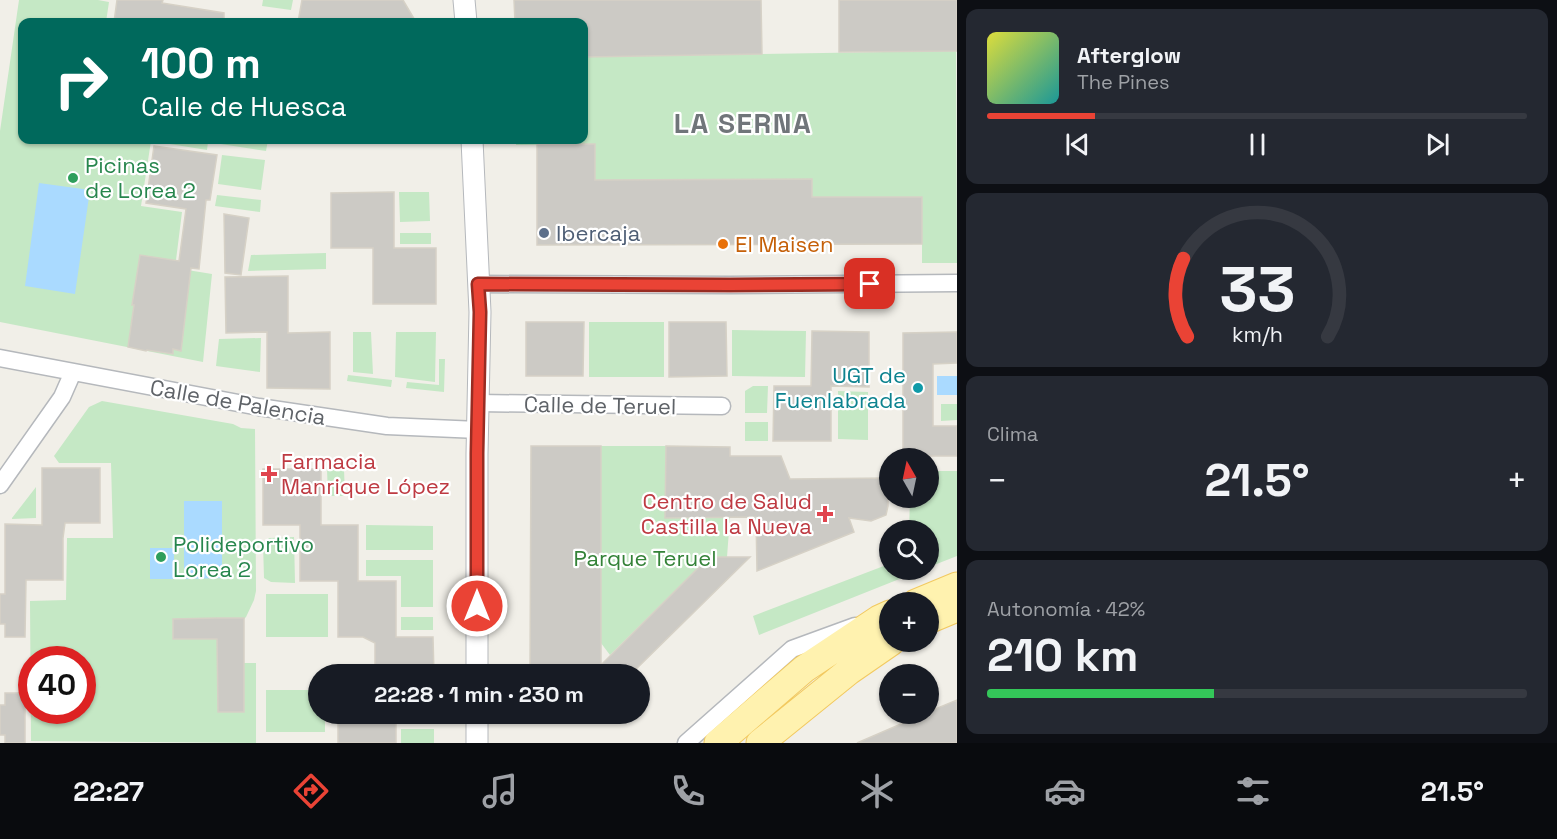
<!DOCTYPE html>
<html lang="es">
<head>
<meta charset="utf-8">
<style>
  :root { --surface:#171b24; --page:#242831; --text:#f1f3f6; --muted:#9ea1a6; --line:#363941; --accent:#ea4335 }
  body { margin:0; font-family:"Space Grotesk",sans-serif; background:var(--page); color:var(--text); height:100vh; display:flex; flex-direction:column; font-size:22px; white-space:nowrap }
  * { box-sizing:border-box; margin:0 }
  p { font-size:20px; color:var(--muted) }
  .icon { flex:none; width:33px; height:33px; fill:none; stroke:currentColor; stroke-width:2; stroke-linecap:round; stroke-linejoin:round }
  .map { position:relative; flex:1; overflow:hidden }
  .drawer { display:flex; flex-direction:column; gap:9px; padding:9px; background:#0d0f14; width:600px }
  .drawer>* { flex:none }
  .top-card { position:absolute; left:18px; top:18px; width:570px; height:126px; border-radius:12px; box-shadow:0 2px 4px #0004; background:#00695c; color:#fff; overflow:hidden }
  .needle { width:39px; rotate:351deg }
  .buttons { position:absolute; left:879px; top:448px; display:grid; gap:12px }
  .buttons a { display:grid; place-items:center; width:60px; height:60px; border-radius:50%; background:var(--surface); box-shadow:0 2px 4px #0004; font-size:30px }
  .speed { position:absolute; left:18px; top:646px; display:flex; gap:12px; font-size:30px; font-weight:700; text-align:center }
  .speed>* { display:grid; place-content:center; width:78px; height:78px; border-radius:50%; background:var(--surface); box-shadow:0 2px 4px #0004; line-height:1 }
  .speed .limit { border:9px solid #d22; background:#fff; color:#111 }
  .pin { position:absolute; display:grid; place-items:center; width:51px; height:51px; color:#fff; margin:-26px; border-radius:12px; box-shadow:0 3px 9px #0006 }
  .me { position:absolute; width:66px; margin:-33px; rotate:0deg; stroke-linejoin:round; filter:drop-shadow(0 0 4px #0008) }
  .turn { display:flex; align-items:center; gap:21px; height:126px; padding:0 24px; font-size:27px }
  .turn .icon { width:78px; height:78px; stroke-width:2.5 }
  .turn b { display:block; font-size:42px; line-height:51px }
  .big { font-size:45px; font-weight:800; line-height:1.1 }
  .drawer .card { flex:1; display:flex; flex-direction:column; justify-content:center; gap:9px; min-width:0; padding:0 21px; border-radius:12px; background:var(--page) }
  .drawer .dial { align-items:center; gap:0 }
  .dial svg { height:156px; overflow:visible; fill:none; stroke:var(--line); stroke-width:7; stroke-linecap:round; text-anchor:middle }
  .dial text { fill:var(--text); stroke:none }
  .song { display:flex; align-items:center; gap:18px }
  .cover { width:72px; height:72px; border-radius:9px; background:linear-gradient(135deg,hsl(60 70% 55%),hsl(180 70% 35%)) }
  .played { height:6px; border-radius:3px; background:linear-gradient(90deg,var(--accent) 20%,var(--line) 20%) }
  .keys { display:flex; justify-content:space-around; direction:ltr }
  .heat { display:flex; justify-content:space-between; align-items:center; font-size:33px; direction:ltr }
  .charge { height:9px; border-radius:4px; background:linear-gradient(90deg,#34c759 42%,var(--line) 0) }
  .trip { position:absolute; left:308px; top:664px; width:342px; height:60px; border-radius:30px; background:var(--surface); box-shadow:0 2px 4px #0004; font-weight:800; line-height:60px; text-align:center }
  .tab-bar { display:flex; height:96px; justify-content:space-around; align-items:center; background:#090b0e; color:var(--muted) }
  .tab-bar .icon { width:42px; height:42px }
  .tab-bar .active { color:var(--accent) }
  .tab-bar b { font-size:27px; color:var(--text) }
  main { display:flex; flex:1; min-height:0 }
  .map>svg:first-child { display:block }
</style>
</head>
<body>
<main>
<div class="map">
<svg width="957" height="743" viewBox="0 0 957 743">
  <rect width="100%" height="100%" fill="#f1efe8"/>
  <!-- green -->
  <path fill="#c5e8c5" fill-rule="evenodd" d="M19,0H98L109,2L106,22H22V140H268L266,151L208,142L207,150L151,141L141,206L182,212L175,268L212,274L203,362L0,322V131Z
    M263,0H293L291,10L262,6Z
    M956,45L957,263H922V197H812V179L595,180V144L516,145V140H584V57L945,51Z
    M222,155L265,160L261,190L218,184Z
    M399,192H429L430,221L400,222Z
    M217,195L261,200L260,212L215,206Z
    M400,233H431V244H400Z
    M326,253V269L248,271L251,255Z
    M589,322H664V377H589Z
    M732,330L806,331L805,377L732,376Z
    M353,332H371L373,374L353,372Z
    M396,332H436L435,382L395,377Z
    M261,338L260,372L216,366L219,339Z
    M439,359H445L444,392L406,388L407,382L439,385Z
    M348,375L392,380L391,387L347,381Z
    M753,386H768L767,413H745V391Z
    M838,391L868,392V440L838,439Z
    M102,401L233,424L241,428L255,429L256,591L254,600L246,617L244,619V663H256V743L31,741L30,601L66,600L67,538H113L111,463H59L54,456L89,407ZM32,660H82V711H32Z
    M941,404H957V420L941,421Z
    M745,422H768V441H745Z
    M601,446H666L665,518L730,517L727,557H709L610,655L601,643Z
    M327,469H344L345,496H328Z
    M929,471H957V556L929,567L928,531H909L910,498H928Z
    M36,487V518L12,519V518Z
    M366,525L433,526V550H366Z
    M294,537L295,583L271,582L264,578L263,543L269,538Z
    M366,560H433V607H401V576H366Z
    M889,564L890,570H922L759,635L753,616Z
    M266,594H328V637H266Z
    M401,617H433V630H401Z
    M266,690H318V714H325V732H266Z
    M401,729H434V743H401Z"/>
  <!-- water -->
  <path fill="#aadaff" d="M39,183L90,190L75,294L25,286Z
    M937,376H957V395H937Z
    M184,501H222V578L184,579Z
    M150,548H174V579H150Z"/>
  <!-- building -->
  <path fill="#cccac5" stroke="#d6d1c6" stroke-width="1.5" d="M117,0H163L162,3L224,13V22H114Z
    M302,0H403L416,22H298Z
    M514,0H761L762,54L584,57V22H515Z
    M839,0H957V51L839,52Z
    M537,144H595V180L812,179V197H922V244L537,245Z
    M154,146L217,155L210,200H206L199,269L191,268L181,351L173,349V354L147,350L146,351L128,347L134,305H132L140,255L179,261L186,209L146,203Z
    M394,192V248H436V304H373V248H331V193Z
    M224,214L249,218L241,275L225,273Z
    M288,276V333L330,332V389L267,388V332L226,333L225,277Z
    M526,322H584L583,376H526Z
    M669,322H726L727,376L669,377Z
    M812,331L869,332V387L831,386V441H773L774,386H811Z
    M957,332V363L933,364V426H957V456H903V333Z
    M531,446H601V665L709,557H750L630,675H530Z
    M666,446L730,447V456H781L790,479L888,478V506L886,515L871,521L849,518L854,532L757,571L756,517L665,518Z
    M42,468H100V523H65L63,538V580H26L25,637H5V624H0V594H5V524L42,525Z
    M263,469H321V525H358V581H396V637H433L434,675H375V643L363,637H338V581H300V525H263Z
    M217,618H244V712H218L217,639H173V619Z
    M5,693H25V743H5V735H0V705H5Z
    M957,700V743H857L924,714H928V712Z
    M338,714H396V743H338Z"/>
  <g fill="none" stroke-linecap="round" stroke-linejoin="round">
    <!-- minor casing -->
    <g stroke="#b5b8bc" stroke-width="19">
      <path id="minor" d="M478,284L730,285L957,283
        M0,358L259,407L387,426L478,430
        M478,403L722,406
        M0,485L62,397L73,372
        M686,743L792,649L855,626"/>
    </g>
    <!-- tertiary casing -->
    <g stroke="#b5b8bc" stroke-width="23">
      <path id="tertiary" d="M464,0L466,22
        M472,140L480,312L477,454V675
        M477,743V714"/>
    </g>
    <!-- primary casing -->
    <g stroke="#f2c960" stroke-width="29">
      <path id="primary" d="M916,603L957,586
        M928,620L957,608
        M718,743L804,669L879,619L890,614
        M760,743L849,671L891,642"/>
    </g>
    <!-- minor -->
    <use href="#minor" stroke="#fff" stroke-width="16"/>
    <!-- tertiary -->
    <use href="#tertiary" stroke="#fff" stroke-width="21"/>
    <!-- primary -->
    <use href="#primary" stroke="#fff2af" stroke-width="27"/>
  </g>
  <g fill="none" stroke-linecap="round" stroke-linejoin="round">
    <!-- route casing -->
    <g stroke="#982c22" stroke-width="15">
      <path id="route" d="M477,606V453L480,312L478,284L730,285L870,284"/>
    </g>
    <!-- route -->
    <use href="#route" stroke="#ea4335" stroke-width="10"/>
  </g>
  <!-- markers -->
  <g fill="#2e9e5b" stroke="#fff" stroke-width="2">
    <circle cx="73" cy="178" r="6"/>
    <circle cx="161" cy="557" r="6"/>
  </g>
  <circle fill="#5c6f8a" stroke="#fff" stroke-width="2" cx="544" cy="233" r="6"/>
  <circle fill="#e8710a" stroke="#fff" stroke-width="2" cx="723" cy="244" r="6"/>
  <circle fill="#0f9aa8" stroke="#fff" stroke-width="2" cx="918" cy="388" r="6"/>
  <g fill="#e0444e" stroke="#fff" stroke-width="2">
    <path d="M266 465h6v6h6v6h-6v6h-6v-6h-6v-6h6z"/>
    <path d="M822 505h6v6h6v6h-6v6h-6v-6h-6v-6h6z"/>
  </g>
  <g text-anchor="middle" stroke-width="4.5" stroke-linejoin="round" paint-order="stroke">
    <!-- leisure labels -->
    <g font-size="22" fill="#27864d" stroke="#fff" text-anchor="start">
      <text x="85" y="173">Picinas<tspan x="85" dy="25">de Lorea 2</tspan></text>
      <text x="173" y="552">Polideportivo<tspan x="173" dy="25">Lorea 2</tspan></text>
    </g>
    <!-- service labels -->
    <g font-size="22" fill="#4e5e75" stroke="#fff" text-anchor="start">
      <text x="556" y="241">Ibercaja</text>
    </g>
    <!-- food labels -->
    <g font-size="22" fill="#c56008" stroke="#fff" text-anchor="start">
      <text x="735" y="252">El Maisen</text>
    </g>
    <!-- culture labels -->
    <g font-size="22" fill="#0d838f" stroke="#fff" text-anchor="end">
      <text x="906" y="383">UGT de<tspan x="906" dy="25">Fuenlabrada</tspan></text>
    </g>
    <!-- street labels -->
    <g font-size="22" fill="#5f6368" stroke="#fff">
      <text transform="translate(238 402) rotate(10)" y="8">Calle de Palencia</text>
      <text transform="translate(600 405) rotate(1)" y="8">Calle de Teruel</text>
    </g>
    <!-- health labels -->
    <g font-size="22" fill="#be3a42" stroke="#fff" text-anchor="start">
      <text x="281" y="469">Farmacia<tspan x="281" dy="25">Manrique López</tspan></text>
      <text x="812" y="509" text-anchor="end">Centro de Salud<tspan x="812" dy="25">Castilla la Nueva</tspan></text>
    </g>
    <!-- park labels -->
    <g font-size="22" fill="#348238" stroke="#fff">
      <text x="645" y="566">Parque Teruel</text>
    </g>
    <!-- district labels -->
    <g font-size="28" font-weight="bold" letter-spacing="1.5" fill="#70757a" stroke="#fff">
      <text x="743" y="133">LA SERNA</text>
    </g>
  </g>
</svg>
<div class="buttons">
<a><svg class="needle" viewBox="-14 -14 28 28"><path d="M0-13l5 13h-10z" fill="#e53935"/><path d="M0 13l5-13h-10z" fill="#9ea1a6"/></svg></a>
<a><svg class="icon" aria-label="search" viewBox="0 0 24 24"><circle cx="10" cy="10" r="6"/><path d="M15 15l6 6"/></svg></a>
<a>+</a>
<a>−</a>
</div>
<div class="speed"><div class="limit">40</div></div>
<div class="pin" style="left:870px;top:284px;background:#d93025"><svg class="icon" aria-label="arrive" viewBox="0 0 24 24"><path d="M6 21V4h12l-3 4 3 4H6"/></svg></div>
<svg class="me" style="left:477px;top:606px" viewBox="-20 -20 40 40"><circle r="17" fill="#ea4335" stroke="#fff" stroke-width="3"/><path d="M0-11L8 9 0 5-8 9z" fill="#fff"/></svg>
<div class="trip">22:28 · 1 min · 230 m</div>
<div class="top-card">
<div class="turn"><svg class="icon" aria-label="right" viewBox="0 0 24 24"><path d="M7 20v-9h11M14 6l5 5-5 5"/></svg><div><b>100 m</b>Calle de Huesca</div></div>
</div>
</div>
<section class="drawer">
<div class="card">
<div class="song"><i class="cover"></i><div><b>Afterglow</b><p>The Pines</p></div></div>
<div class="played"></div>
<div class="keys"><svg class="icon" aria-label="previous" viewBox="0 0 24 24"><path d="M18 5L8 12l10 7zM5 5v14"/></svg><svg class="icon" aria-label="pause" viewBox="0 0 24 24"><path d="M8 5v14M16 5v14"/></svg><svg class="icon" aria-label="next" viewBox="0 0 24 24"><path d="M6 5l10 7-10 7zM19 5v14"/></svg></div>
</div>
<div class="card dial"><svg viewBox="0 0 100 80">
<path d="M14 69A42 42 0 1 1 86 69"/>
<path d="M14 69A42 42 0 0 1 12 29" stroke="#ea4335"/>
<text x="50" y="56" font-size="32" font-weight="700">33</text>
<text x="50" y="72" font-size="11">km/h</text>
</svg></div>
<div class="card"><p>Clima</p>
<div class="heat"><a>−</a><b class="big">21.5°</b><a>+</a></div>
</div>
<div class="card"><p>Autonomía · 42%</p><b class="big">210 km</b><div class="charge"></div></div>
</section>
</main>
<nav class="tab-bar">
<b>22:27</b>
<svg class="icon active" aria-label="directions" viewBox="0 0 24 24"><path d="M12 3l9 9-9 9-9-9zM9 14v-3h6M13 9l2 2-2 2"/></svg>
<svg class="icon" aria-label="music" viewBox="0 0 24 24"><path d="M9 18V5l10-2v13"/><circle cx="6" cy="18" r="3"/><circle cx="16" cy="16" r="3"/></svg>
<svg class="icon" aria-label="phone" viewBox="0 0 24 24"><path d="M5 4h4l2 5-3 2q2 4 5 5l2-3 5 2v4C11 20 4 13 5 4z"/></svg>
<svg class="icon" aria-label="climate" viewBox="0 0 24 24"><path d="M12 3v18M4 7l16 10M4 17L20 7"/></svg>
<svg class="icon" aria-label="car" viewBox="0 0 24 24"><path d="M5 17H2v-5l4-1 3-4h7l3 4 3 1v5h-3M9 17h6M6 11h13"/><circle cx="7" cy="17" r="2"/><circle cx="17" cy="17" r="2"/></svg>
<svg class="icon" aria-label="filters" viewBox="0 0 24 24"><path d="M4 7h16M4 17h16"/><circle cx="9" cy="7" r="2"/><circle cx="15" cy="17" r="2"/></svg>
<b>21.5°</b>
</nav>
</body>
</html>
